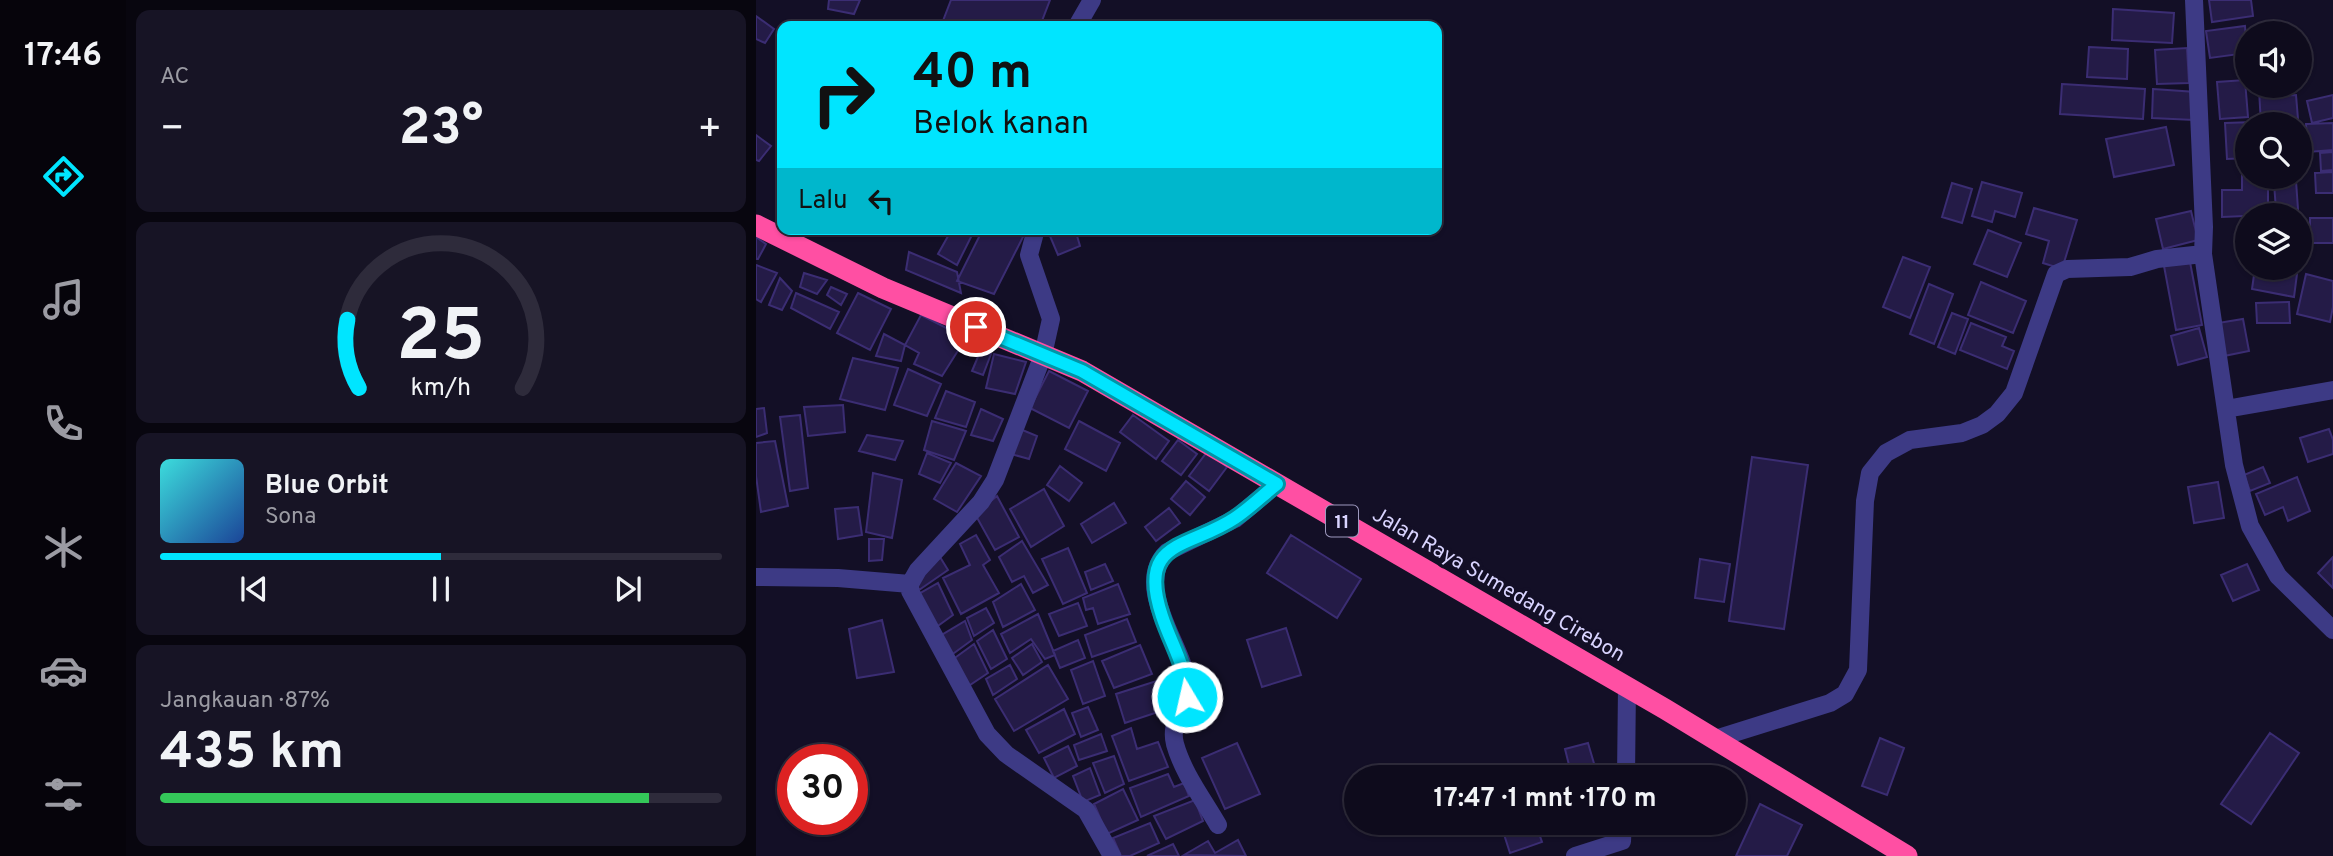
<!DOCTYPE html>
<html lang="id">
<head>
<meta charset="utf-8">
<style>
  :root { --surface:#0e0b1c; --page:#171425; --text:#f1f3f6; --muted:#9b9ba3; --line:#2e2b3b; --accent:#00e5ff }
  body { margin:0; font-family:Overpass,sans-serif; background:var(--page); color:var(--text); height:100vh; display:flex; flex-direction:column; font-size:26px; white-space:nowrap }
  * { box-sizing:border-box; margin:0 }
  p { font-size:23px; color:var(--muted) }
  .icon { flex:none; width:38px; height:38px; fill:none; stroke:currentColor; stroke-width:2; stroke-linecap:round; stroke-linejoin:round }
  .map { position:relative; flex:1; overflow:hidden }
  .side { display:flex; flex-direction:column; gap:10px; padding:10px; background:#08060f; width:630px }
  .side>* { flex:none }
  .banner { position:absolute; left:21px; top:21px; width:665px; height:214px; border-radius:14px; box-shadow:0 2px 5px #0004,0 0 0 2px var(--line); background:#00e5ff; color:#111; overflow:hidden }
  .controls { position:absolute; left:1479px; top:21px; display:grid; gap:14px }
  .controls a { display:grid; place-items:center; width:77px; height:77px; border-radius:50%; background:var(--surface); box-shadow:0 2px 5px #0004,0 0 0 2px var(--line); font-size:35px }
  .speed { position:absolute; left:21px; top:744px; display:flex; gap:14px; font-size:35px; font-weight:700; text-align:center }
  .speed>* { display:grid; place-content:center; width:91px; height:91px; border-radius:50%; background:var(--surface); box-shadow:0 2px 5px #0004,0 0 0 2px var(--line); line-height:1 }
  .speed .limit { border:10px solid #d22; background:#fff; color:#111 }
  .pin { position:absolute; display:grid; place-items:center; width:60px; height:60px; color:#fff; margin:-30px; border:4px solid #fff; border-radius:50%; box-shadow:0 2px 7px #0007 }
  .me { position:absolute; width:77px; margin:-38px; rotate:351deg; stroke-linejoin:round; filter:drop-shadow(0 0 5px #0008) }
  .turn { display:flex; align-items:center; gap:24px; height:147px; padding:0 21px; font-size:32px }
  .turn .icon { width:91px; height:91px; stroke-width:2.5 }
  .turn b { display:block; font-size:49px; line-height:60px }
  .then { display:flex; align-items:center; height:66px; padding:0 21px; background:#0003; gap:14px; font-size:26px }
  .big { font-size:52px; font-weight:700; line-height:1.1 }
  .side .card { flex:1; display:flex; flex-direction:column; justify-content:center; gap:10px; min-width:0; padding:0 24px; border-radius:14px; background:var(--page) }
  .side .dial { align-items:center; gap:0 }
  .dial svg { height:182px; overflow:visible; fill:none; stroke:var(--line); stroke-width:7; stroke-linecap:round; text-anchor:middle }
  .dial text { fill:var(--text); stroke:none }
  .song { display:flex; align-items:center; gap:21px }
  .cover { width:84px; height:84px; border-radius:10px; background:linear-gradient(135deg,hsl(180 70% 55%),hsl(220 70% 35%)) }
  .played { height:7px; border-radius:4px; background:linear-gradient(90deg,var(--accent) 50%,var(--line) 50%) }
  .keys { display:flex; justify-content:space-around; direction:ltr }
  .heat { display:flex; justify-content:space-between; align-items:center; font-size:38px; direction:ltr }
  .charge { height:10px; border-radius:5px; background:linear-gradient(90deg,#34c759 87%,var(--line) 0) }
  .trip { position:absolute; left:588px; top:765px; width:402px; height:70px; border-radius:35px; background:var(--surface); box-shadow:0 2px 5px #0004,0 0 0 2px var(--line); font-weight:700; line-height:70px; text-align:center }
  main { display:flex; flex:1; min-height:0 }
  .tabs { display:flex; flex-direction:column; width:126px; justify-content:space-around; align-items:center; background:#06040b; color:var(--muted) }
  .tabs .icon { width:49px; height:49px }
  .tabs .active { color:var(--accent) }
  .tabs b { font-size:32px; color:var(--text) }
  .map>svg:first-child { display:block }
</style>
</head>
<body>
<main>
<nav class="tabs">
<b>17:46</b>
<svg class="icon active" aria-label="directions" viewBox="0 0 24 24"><path d="M12 3l9 9-9 9-9-9zM9 14v-3h6M13 9l2 2-2 2"/></svg>
<svg class="icon" aria-label="music" viewBox="0 0 24 24"><path d="M9 18V5l10-2v13"/><circle cx="6" cy="18" r="3"/><circle cx="16" cy="16" r="3"/></svg>
<svg class="icon" aria-label="phone" viewBox="0 0 24 24"><path d="M5 4h4l2 5-3 2q2 4 5 5l2-3 5 2v4C11 20 4 13 5 4z"/></svg>
<svg class="icon" aria-label="climate" viewBox="0 0 24 24"><path d="M12 3v18M4 7l16 10M4 17L20 7"/></svg>
<svg class="icon" aria-label="car" viewBox="0 0 24 24"><path d="M5 17H2v-5l4-1 3-4h7l3 4 3 1v5h-3M9 17h6M6 11h13"/><circle cx="7" cy="17" r="2"/><circle cx="17" cy="17" r="2"/></svg>
<svg class="icon" aria-label="filters" viewBox="0 0 24 24"><path d="M4 7h16M4 17h16"/><circle cx="9" cy="7" r="2"/><circle cx="15" cy="17" r="2"/></svg>
</nav>
<section class="side">
<div class="card"><p>AC</p>
<div class="heat"><a>−</a><b class="big">23°</b><a>+</a></div>
</div>
<div class="card dial"><svg viewBox="0 0 100 80">
<path d="M14 69A42 42 0 1 1 86 69"/>
<path d="M14 69A42 42 0 0 1 9 39" stroke="#00e5ff"/>
<text x="50" y="56" font-size="32" font-weight="700">25</text>
<text x="50" y="72" font-size="11">km/h</text>
</svg></div>
<div class="card">
<div class="song"><i class="cover"></i><div><b>Blue Orbit</b><p>Sona</p></div></div>
<div class="played"></div>
<div class="keys"><svg class="icon" aria-label="previous" viewBox="0 0 24 24"><path d="M18 5L8 12l10 7zM5 5v14"/></svg><svg class="icon" aria-label="pause" viewBox="0 0 24 24"><path d="M8 5v14M16 5v14"/></svg><svg class="icon" aria-label="next" viewBox="0 0 24 24"><path d="M6 5l10 7-10 7zM19 5v14"/></svg></div>
</div>
<div class="card"><p>Jangkauan · 87%</p><b class="big">435 km</b><div class="charge"></div></div>
</section>
<div class="map">
<svg width="1577" height="856" viewBox="0 0 1577 856">
  <rect width="100%" height="100%" fill="#130f26"/>
  <!-- building -->
  <path fill="#241b47" stroke="#3b2d73" stroke-width="2" d="M73,0H104L98,14L72,9Z
    M195,0H294L284,26H185Z
    M1453,0H1495L1497,16L1456,22Z
    M1357,9L1418,13L1416,43L1356,40Z
    M0,16L18,29L9,43L0,39Z
    M1489,26L1491,53L1454,58L1450,31Z
    M1333,47L1372,49L1371,79L1331,77Z
    M1431,48L1433,83L1401,84L1399,50Z
    M1489,80L1492,117L1464,119L1461,82Z
    M1306,84L1389,89L1387,119L1304,114Z
    M1397,89L1440,92L1438,120L1396,118Z
    M1517,89V96L1540,95L1542,119L1519,120V123L1505,124L1503,90Z
    M1577,95V118L1556,123L1551,101Z
    M1498,122V124H1491V158L1471,159L1469,123Z
    M1577,123V150L1552,152L1550,124Z
    M1410,127L1418,165L1358,177L1350,139Z
    M0,135L15,146L3,161L0,160Z
    M1577,152V170L1565,171L1564,153Z
    M1577,172V193H1560L1559,173Z
    M1486,174H1491V177H1512V215L1466,217V190H1486Z
    M1540,181L1542,209L1520,210L1518,183Z
    M1226,182L1266,193L1259,217L1239,211L1236,222L1216,216Z
    M1196,183L1216,189L1206,223L1186,217Z
    M1278,208L1321,220L1306,269L1287,263L1293,241L1270,234Z
    M1435,211L1442,240L1407,249L1400,219Z
    M1554,218H1577V243H1554Z
    M196,229H219L201,265L182,254Z
    M227,229H271L238,294L201,281Z
    M291,229H319L324,246L302,255Z
    M1232,230L1265,243L1251,277L1218,264Z
    M0,237L10,244L2,259H0Z
    M153,252L201,272L205,293L150,270Z
    M1147,257L1174,267L1154,318L1127,307Z
    M1434,262L1446,325L1420,330L1408,266Z
    M0,265L21,273L5,302L0,299Z
    M1499,268L1541,274L1538,297L1496,289Z
    M48,273L71,280L61,294L44,287Z
    M1550,274L1577,281V307L1574,322L1541,314Z
    M24,278L36,291L26,310L13,305Z
    M1225,282L1270,301L1257,333L1212,315Z
    M1173,284L1197,294L1178,344L1154,334Z
    M75,287L91,294L85,305L71,295Z
    M40,293L83,312L74,329L35,308Z
    M102,293L135,309L114,350L81,333Z
    M1533,302L1534,323H1501L1500,303Z
    M1196,313L1212,319L1199,354L1182,347Z
    M165,315L210,338L186,376L158,364L163,353L149,345Z
    M1487,319L1493,351L1468,356L1462,323Z
    M1215,323L1250,337L1246,346L1258,351L1251,369L1204,350Z
    M1443,328L1451,357L1422,365L1415,336Z
    M128,334L149,345L145,361L120,356Z
    M224,352L235,354L227,375L216,371Z
    M238,354L270,362L259,394L230,388Z
    M97,358L142,368L129,410L84,399Z
    M152,369L185,384L171,416L138,405Z
    M293,371L332,391L313,428L274,408Z
    M190,391L219,402L210,427L179,418Z
    M87,405L89,432L52,436L48,407Z
    M8,408L11,433L0,437V409Z
    M225,409L247,419L237,441L215,435Z
    M44,415L52,488L34,491L24,417Z
    M377,415L413,441L400,459L364,432Z
    M176,421L210,431L198,460L168,450Z
    M323,421L364,443L350,471L309,449Z
    M264,429L281,436L273,459L255,454Z
    M1573,429L1577,440V454L1552,462L1544,438Z
    M111,435L147,441L139,460L103,451Z
    M422,440L441,454L425,475L406,461Z
    M19,441L32,506L5,512L0,476V443Z
    M451,452L471,467L453,491L433,476Z
    M171,453L195,463L184,483L163,474Z
    M996,457L1052,465L1028,629L973,621Z
    M200,463L225,476L201,512L178,499Z
    M304,466L326,483L313,501L291,485Z
    M1507,467L1514,483L1494,491L1488,475Z
    M117,473L146,480L136,538L110,532Z
    M1541,477L1554,511L1532,521L1527,507L1509,515L1500,494Z
    M430,481L449,497L434,515L415,499Z
    M1462,482L1468,518L1438,523L1432,487Z
    M288,489L308,526L275,547L254,509Z
    M241,496L263,537L239,550L219,514Z
    M358,503L370,523L336,543L325,524Z
    M102,507L106,535L82,539L79,509Z
    M413,508L424,523L400,541L389,527Z
    M220,535L234,560L227,565L243,593L205,614L187,578L214,565L204,544Z
    M535,535L605,579L581,618L511,573Z
    M113,539H128L126,560L113,561Z
    M266,541L292,585L277,593L268,576L256,582L243,557Z
    M312,548L331,593L307,604L286,559Z
    M184,557L192,570L163,590L160,583Z
    M1577,557V588L1562,573Z
    M944,559L974,564L968,602L939,598Z
    M349,564L357,581L335,590L329,572Z
    M1491,564L1503,590L1477,601L1465,575Z
    M182,583L197,615L179,628L161,595Z
    M265,584L279,610L247,627L237,602Z
    M362,584L374,614L342,624L337,608L330,610L327,598Z
    M322,603L331,626L303,636L293,614Z
    M230,608L238,623L218,636L211,618Z
    M282,614L299,655L289,659L275,639L254,653L245,634Z
    M371,619L380,642L336,657L329,635Z
    M126,620L138,672L101,678L93,629Z
    M209,621L216,640L194,656L184,636Z
    M530,628L545,675L506,687L491,640Z
    M237,630L251,659L235,669L221,641Z
    M322,640L329,658L304,668L297,651Z
    M218,644L232,673L211,687L196,660Z
    M276,644L286,662L267,675L256,658Z
    M384,645L396,674L358,688L346,661Z
    M337,661L349,696L327,704L315,670Z
    M254,665L261,679L237,695L230,679Z
    M292,665L312,699L258,731L239,699Z
    M416,676L417,707L369,723L360,694Z
    M332,707L342,730L325,737L316,713Z
    M308,709L319,734L283,753L270,730Z
    M375,728L381,749L402,742L412,767L373,781L356,736Z
    M1514,733L1543,753L1495,824L1465,804Z
    M345,734L351,751L323,760L318,745Z
    M1124,738L1148,748L1131,795L1106,786Z
    M481,743L504,794L469,809L446,758Z
    M832,743L842,777H816L809,749Z
    M312,746L321,766L298,778L288,758Z
    M358,756L368,784L349,793L337,763Z
    M334,768L344,795L327,802L317,776Z
    M412,774L418,787L428,783L433,796L385,817L374,788Z
    M367,789L382,820L351,834L338,804Z
    M439,800L447,821L410,839L398,816Z
    M1004,804L1046,825L1031,856H980Z
    M744,822H779L786,842L754,853Z
    M394,823L403,843L374,856H365L357,838Z
    M482,840L490,856L428,855L452,841L459,853Z
    M417,844L423,856H391Z"/>
  <g fill="none" stroke-linecap="round" stroke-linejoin="round">
    <!-- street -->
    <path stroke="#3d3a85" stroke-width="18" d="M1438,0L1448,227L1447,254L1478,465L1494,526L1522,576L1577,630
      M321,26L336,0
      M280,229L273,255L295,319L287,355L239,480L225,502L162,570L154,584V591L231,734L250,754L330,810L356,856
      M1470,409L1577,390
      M0,577L82,578L154,584
      M959,739L1074,703L1089,694L1102,670L1109,501L1114,473L1130,453L1154,440L1206,433L1226,425L1241,414L1258,393L1300,274L1311,269L1374,267L1401,259L1447,254
      M870,777L871,686
      M462,825C447,799 427,773 419,744C412,717 437,705 429,672C420,638 379,584 411,552L479,519L521,484
      M819,856L866,841L867,822"/>
    <!-- highway -->
    <path stroke="#ff4fa3" stroke-width="21" d="M0,225L127,288L326,371L909,709L1151,856"/>
  </g>
  <g fill="none" stroke-linecap="round" stroke-linejoin="round">
    <!-- route casing -->
    <g stroke="#0095a6" stroke-width="18">
      <path id="route" d="M220,327L326,371L521,484C507,495 494,508 479,518C433,549 380,539 406,616C415,644 431,667 431,697"/>
    </g>
    <!-- route -->
    <use href="#route" stroke="#00e5ff" stroke-width="12"/>
  </g>
  <g text-anchor="middle" stroke-width="7" stroke-linejoin="round" paint-order="stroke">
    <!-- shield labels -->
    <rect fill="#130f26" stroke="#9e99be" stroke-width="2" x="570" y="505.5" width="32" height="31" rx="5"/>
    <g font-size="19" font-weight="bold" fill="#d9d4ff">
      <text x="586" y="528">11</text>
    </g>
    <!-- street labels -->
    <g font-size="21" fill="#d9d4ff" stroke="#130f26">
      <text transform="translate(743 584) rotate(30)" y="7">Jalan Raya Sumedang Cirebon</text>
    </g>
  </g>
</svg>
<div class="controls">
<a><svg class="icon" aria-label="sound" viewBox="0 0 24 24"><path d="M4 9h4l5-4v14l-5-4H4zM17 9q2 3 0 6"/></svg></a>
<a><svg class="icon" aria-label="search" viewBox="0 0 24 24"><circle cx="10" cy="10" r="6"/><path d="M15 15l6 6"/></svg></a>
<a><svg class="icon" aria-label="layers" viewBox="0 0 24 24"><path d="M12 4l9 5-9 5-9-5zM3 14l9 5 9-5"/></svg></a>
</div>
<div class="speed"><div class="limit">30</div></div>
<div class="pin" style="left:220px;top:327px;background:#d93025"><svg class="icon" aria-label="arrive" viewBox="0 0 24 24"><path d="M6 21V4h12l-3 4 3 4H6"/></svg></div>
<svg class="me" style="left:431px;top:697px" viewBox="-20 -20 40 40"><circle r="17" fill="#00e5ff" stroke="#fff" stroke-width="3"/><path d="M0-11L8 9 0 5-8 9z" fill="#fff"/></svg>
<div class="trip">17:47 · 1 mnt · 170 m</div>
<div class="banner">
<div class="turn"><svg class="icon" aria-label="right" viewBox="0 0 24 24"><path d="M7 20v-9h11M14 6l5 5-5 5"/></svg><div><b>40 m</b>Belok kanan</div></div>
<div class="then">Lalu<svg class="icon" aria-label="left" viewBox="0 0 24 24"><path d="M17 20v-9H6M10 6l-5 5 5 5"/></svg></div>
</div>
</div>
</main>
</body>
</html>
